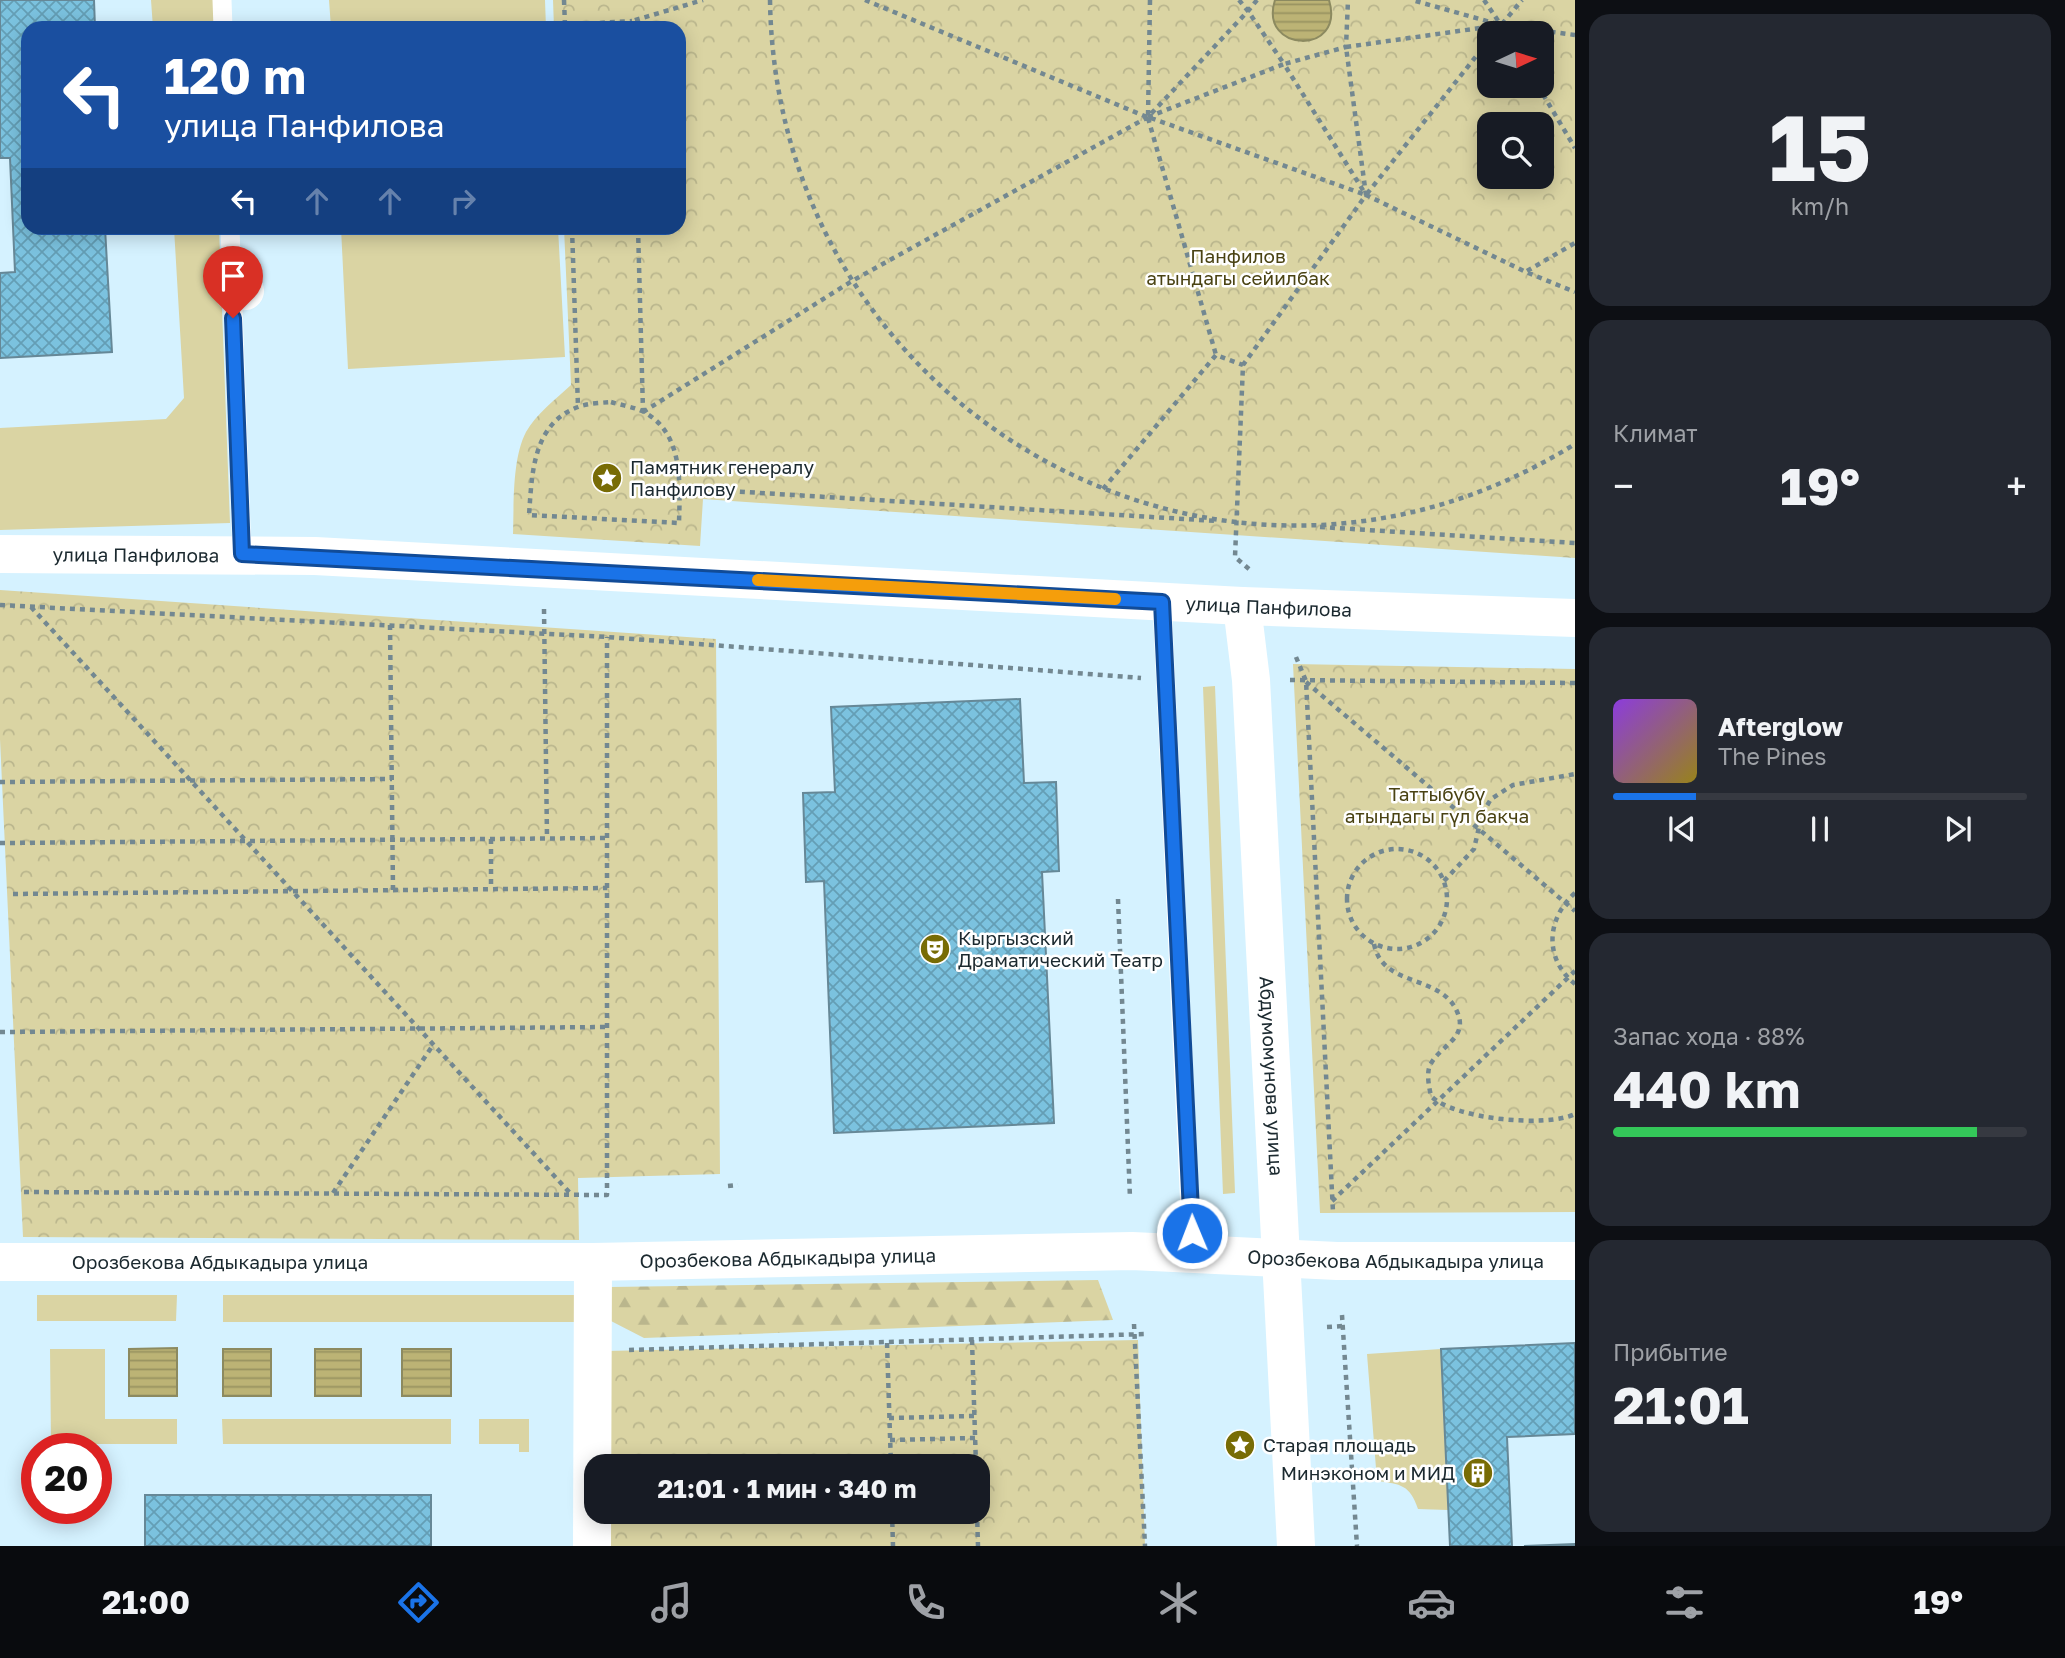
<!DOCTYPE html>
<html lang="ru">
<head>
<meta charset="utf-8">
<style>
  :root { --surface:#171b24; --page:#242831; --text:#f1f3f6; --muted:#9ea1a6; --line:#363941; --accent:#1a73e8 }
  body { margin:0; font-family:"Golos Text",sans-serif; background:var(--page); color:var(--text); height:100vh; display:flex; flex-direction:column; font-size:26px; white-space:nowrap }
  * { box-sizing:border-box; margin:0 }
  p { font-size:23px; color:var(--muted) }
  .icon { flex:none; width:38px; height:38px; fill:none; stroke:currentColor; stroke-width:2; stroke-linecap:round; stroke-linejoin:round }
  .map { position:relative; flex:1; overflow:hidden }
  .panel { display:flex; flex-direction:column; gap:14px; padding:14px; background:#0d0f14; width:490px }
  .panel>* { flex:none }
  .banner { position:absolute; left:21px; top:21px; width:665px; height:214px; border-radius:21px; box-shadow:0 4px 18px #0003; background:#1a4fa0; color:#fff; overflow:hidden }
  .needle { width:46px; rotate:86deg }
  .buttons { position:absolute; left:1477px; top:21px; display:grid; gap:14px }
  .buttons a { display:grid; place-items:center; width:77px; height:77px; border-radius:14px; background:var(--surface); box-shadow:0 4px 18px #0003; font-size:35px }
  .speed { position:absolute; left:21px; top:1433px; display:flex; gap:14px; font-size:35px; font-weight:700; text-align:center }
  .speed>* { display:grid; place-content:center; width:91px; height:91px; border-radius:50%; background:var(--surface); box-shadow:0 4px 18px #0003; line-height:1 }
  .speed .limit { border:10px solid #d22; background:#fff; color:#111 }
  .pin { position:absolute; display:grid; place-items:center; width:60px; height:60px; color:#fff; margin:-72px -30px; border-radius:50% 50% 50% 0; rotate:-45deg; box-shadow:0 0 7px #0007 }
  .pin .icon { rotate:45deg }
  .me { position:absolute; width:77px; margin:-38px; rotate:359deg; stroke-linejoin:round; filter:drop-shadow(0 0 5px #0008) }
  .turn { display:flex; align-items:center; gap:24px; height:147px; padding:0 28px; font-size:32px }
  .turn .icon { width:91px; height:91px; stroke-width:2.5 }
  .turn b { display:block; font-size:49px; line-height:60px }
  .lanes { display:flex; align-items:center; height:66px; padding:0 28px; background:#0003; justify-content:center; gap:35px; direction:ltr }
  .lanes .off { opacity:.35 }
  .big { font-size:52px; font-weight:700; line-height:1.1 }
  .panel .widget { flex:1; display:flex; flex-direction:column; justify-content:center; gap:10px; min-width:0; padding:0 24px; border-radius:21px; background:var(--page) }
  .panel .dial { align-items:center; gap:0 }
  .dial b { font-size:91px; line-height:1 }
  .song { display:flex; align-items:center; gap:21px }
  .cover { width:84px; height:84px; border-radius:10px; background:linear-gradient(135deg,hsl(270 70% 55%),hsl(50 70% 35%)) }
  .played { height:7px; border-radius:4px; background:linear-gradient(90deg,var(--accent) 20%,var(--line) 20%) }
  .keys { display:flex; justify-content:space-around; direction:ltr }
  .heat { display:flex; justify-content:space-between; align-items:center; font-size:38px; direction:ltr }
  .charge { height:10px; border-radius:5px; background:linear-gradient(90deg,#34c759 88%,var(--line) 0) }
  .trip { position:absolute; left:584px; top:1454px; width:406px; height:70px; border-radius:21px; background:var(--surface); box-shadow:0 4px 18px #0003; font-weight:700; line-height:70px; text-align:center }
  .dock { display:flex; height:112px; justify-content:space-around; align-items:center; background:#090b0e; color:var(--muted) }
  .dock .icon { width:49px; height:49px }
  .dock .on { color:var(--accent) }
  .dock b { font-size:32px; color:var(--text) }
  main { display:flex; flex:1; min-height:0 }
  .map>svg:first-child { display:block }
</style>
</head>
<body>
<main>
<div class="map">
<svg width="1575" height="1546" viewBox="0 0 1575 1546">
  <defs>
    <pattern id="forest-firs" width="22" height="20" patternUnits="userSpaceOnUse" patternTransform="scale(1.75)"><rect width="22" height="20" fill="#dad4a3"/><path d="M5 1l3.5 6h-7zM16 11l3.5 6h-7z" fill="#bab68d"/></pattern>
    <pattern id="park-crowns" width="20" height="18" patternUnits="userSpaceOnUse" patternTransform="scale(1.75)"><rect width="20" height="18" fill="#dad4a3"/><path d="M2 6a3 3 0 1 1 6 0M12 15a3 3 0 1 1 6 0" fill="none" stroke="#bab68d"/></pattern>
    <pattern id="water-rules" width="6" height="5" patternUnits="userSpaceOnUse" patternTransform="scale(1.75)"><rect width="6" height="5" fill="#bcb375"/><path d="M0 2.5h6" fill="none" stroke="#989260"/></pattern>
    <pattern id="building-cross-hatch" width="8" height="8" patternUnits="userSpaceOnUse" patternTransform="scale(1.75)"><rect width="8" height="8" fill="#7bc2df"/><path d="M0 0l8 8M0 8l8-8" fill="none" stroke="#649eb5"/></pattern>
  </defs>
  <rect width="100%" height="100%" fill="#d5f2ff"/>
  <!-- grass -->
  <path fill="#dad4a3" d="M151,0H215L216,28H153Z
    M329,0H545L546,28H331Z
    M174,228H219L230,523L0,530V428L166,419L184,398Z
    M341,228H558L565,357L348,369Z
    M1215,686L1235,1193L1223,1194L1203,687Z
    M37,1295H177L176,1321H37Z
    M223,1295H578V1322H223Z
    M50,1349H105V1419H177V1444H51Z
    M1441,1349L1448,1510L1418,1509C1410,1485 1401,1484 1377,1481L1367,1354Z
    M222,1419H451V1444H223Z
    M479,1419H529V1452H519V1444H479Z"/>
  <!-- forest -->
  <path fill="url(#forest-firs)" d="M1098,1280L1113,1320L644,1338L611,1321V1287Z"/>
  <!-- park -->
  <path fill="url(#park-crowns)" fill-rule="evenodd" d="M553,0H1575V558L703,499L700,546L513,534C514,504 512,459 526,432C536,414 556,399 571,385L564,228H679V28H554ZM1489,33H1542V86H1489ZM1489,124H1542V177H1489Z
    M0,590L716,639L720,1174L578,1178L579,1240L23,1237L0,739Z
    M1293,664L1575,669V1212L1320,1213Z
    M1138,1340L1145,1546H609L608,1512H978V1466H607L605,1351Z"/>
  <!-- water -->
  <path fill="url(#water-rules)" stroke="#8c8a60" stroke-width="2" d="M1275,0H1329C1346,56 1258,53 1275,0Z
    M177,1348V1396H129V1349Z
    M223,1349H271V1396H223Z
    M315,1349H361V1396H315Z
    M402,1349H451V1396H402Z"/>
  <!-- building -->
  <path fill="url(#building-cross-hatch)" stroke="#668897" stroke-width="2" d="M0,0H94L95,28H28V228H105L112,352L0,358V273L15,272L10,158H0Z
    M1020,699L1024,783L1056,782L1059,871L1042,872L1054,1123L834,1133L824,881L806,882L803,793L835,792L831,707Z
    M1575,1343V1434L1507,1437L1512,1546H1450L1441,1349Z
    M145,1495H431V1546H145Z
    M1575,1544V1546H1524Z"/>
  <g fill="none" stroke-linecap="round" stroke-linejoin="round">
    <!-- path -->
    <path stroke="#738891" stroke-width="4.5" stroke-dasharray="5 5" stroke-linecap="butt" d="M564,0L565,25L632,21
      M770,0C776,413 1222,664 1575,444
      M865,0L1147,117
      M1150,0L1148,117L1366,195L1489,40
      M1239,0L1248,11L1148,117L1284,64L1366,195L1346,47L1501,25L1412,0
      M1257,0L1248,11L1284,64L1346,47L1348,0
      M1484,0L1501,25L1495,33
      M1502,24L1522,0
      M1501,25L1575,35
      M632,28V21L703,0
      M1538,86L1575,148
      M1148,118L1216,355
      M572,228L578,407
      M638,228L643,411
      M1527,271L1575,243
      M611,402C621,405 633,407 642,411C684,432 680,483 679,523L529,515C532,475 532,424 578,407C588,403 601,403 611,402Z
      M643,412L852,281L1148,117
      M680,488L1217,521
      M1103,489L1216,355L1243,365
      M1320,527L1575,543
      M1249,569L1235,557L1243,365L1366,195L1526,272L1575,292
      M0,605L607,637L1141,678
      M31,607L570,1193
      M544,609L547,838
      M390,625L393,890
      M1296,657L1306,681L1333,1212
      M1290,680L1575,683
      M1306,682L1575,911
      M0,782L392,779
      M491,839V889
      M0,843L607,838
      M1347 899a50 50 0 1 1 100 0a50 50 0 1 1-100 0Z
      M1444,881L1474,849L1482,814L1491,799L1513,785L1575,774
      M1575,893C1546,919 1544,959 1575,984
      M13,894L607,888
      M1118,899L1130,1198
      M1374,944C1383,989 1443,973 1458,1014C1468,1040 1436,1047 1429,1068C1427,1077 1429,1087 1431,1096C1453,1119 1546,1128 1575,1114
      M0,1032L607,1027
      M728,1186L738,1185
      M24,1192L607,1195V637
      M333,1193L433,1045
      M1332,1201L1575,971
      M1342,1315L1357,1546
      M1134,1324L1145,1546
      M1327,1327L1344,1326
      M972,1340L976,1466
      M887,1343L891,1466
      M629,1350L1146,1334
      M889,1418L974,1416
      M890,1440L975,1438
      M892,1512L893,1546
      M977,1512L978,1546"/>
    <!-- service -->
    <path stroke="#fff" stroke-width="19" d="M222,0L223,28
      M230,228L242,554
      M1162,602L1192,1254"/>
    <!-- minor -->
    <g stroke="#fff" stroke-width="38">
      <path d="M233,292L245,291"/>
      <path id="s1" d="M0,554L315,556L1242,606L1575,618"/>
      <path d="M592,1546L593,1262"/>
    </g>
    <!-- tertiary -->
    <g stroke="#fff" stroke-width="38">
      <path id="s2" d="M1242,606L1251,680L1296,1546"/>
      <path id="s3" d="M0,1262H593L1132,1251L1337,1261H1575"/>
    </g>
  </g>
  <g fill="none" stroke-linecap="round" stroke-linejoin="round">
    <!-- route casing -->
    <g stroke="#114b97" stroke-width="18">
      <path id="route" d="M233,318L242,554L1162,602L1192,1233"/>
    </g>
    <!-- route -->
    <use href="#route" stroke="#1a73e8" stroke-width="12"/>
    <!-- slow -->
    <path stroke="#f59e0b" stroke-width="12" d="M758,580L1115,599"/>
  </g>
  <!-- icons -->
  <defs>
    <g id="sight-disc" transform="scale(1.575)"><circle r="9.5" fill="#786c05" stroke="#fff"/><path d="M0-6L1.8-2.2L6-1.7L2.9 1.2L3.7 5.4L0 3.3L-3.7 5.4L-2.9 1.2L-6-1.7L-1.8-2.2Z" fill="#fff"/></g>
    <g id="theatre-disc" transform="scale(1.575)"><circle r="9.5" fill="#786c05" stroke="#fff"/><path d="M-5-5.5Q0-4 5-5.5V0Q5 5 0 6Q-5 5-5 0ZM-3.3-2.5H-1v1.5H-3.3ZM1-2.5H3.3v1.5H1ZM-2.8 1Q0 5.5 2.8 1Z" fill="#fff"/></g>
    <g id="building-disc" transform="scale(1.575)"><circle r="9.5" fill="#786c05" stroke="#fff"/><path d="M-4-6H4V6H1V3H-1V6H-4ZM-2.5-4.3h1.7v1.8h-1.7ZM.8-4.3h1.7v1.8H.8ZM-2.5-1h1.7V.8h-1.7ZM.8-1h1.7V.8H.8Z" fill="#fff"/></g>
  </defs>
  <g fill-rule="evenodd">
    <use href="#sight-disc" x="607" y="478"/>
    <use href="#theatre-disc" x="935" y="949"/>
    <use href="#sight-disc" x="1240" y="1445"/>
    <use href="#building-disc" x="1478" y="1473"/>
  </g>
  <g text-anchor="middle" stroke-width="5" stroke-linejoin="round" paint-order="stroke">
    <!-- park labels -->
    <g font-size="19" fill="#4a4313" stroke="#fff">
      <text x="1238" y="263">Панфилов<tspan x="1238" dy="22">атындагы сейилбак</tspan></text>
      <text x="1437" y="801">Таттыбүбү<tspan x="1437" dy="22">атындагы гүл бакча</tspan></text>
    </g>
    <!-- poi labels -->
    <g font-size="19" fill="#1b292f" stroke="#fff" text-anchor="start">
      <text x="630" y="474">Памятник генералу<tspan x="630" dy="22">Панфилову</tspan></text>
      <text x="958" y="945">Кыргызский<tspan x="958" dy="22">Драматический Театр</tspan></text>
      <text x="1263" y="1452">Старая площадь</text>
      <text x="1455" y="1480" text-anchor="end">Минэконом и МИД</text>
    </g>
    <!-- street labels -->
    <g font-size="19" fill="#1b292f" stroke="#fff">
      <text dy="7" stroke="none"><textPath href="#s1" startOffset="136">улица Панфилова</textPath></text>
      <text dy="7" stroke="none"><textPath href="#s1" startOffset="1270">улица Панфилова</textPath></text>
      <text dy="7" stroke="none"><textPath href="#s2" startOffset="471">Абдумомунова улица</textPath></text>
      <text dy="7" stroke="none"><textPath href="#s3" startOffset="788">Орозбекова Абдыкадыра улица</textPath></text>
      <text dy="7" stroke="none"><textPath href="#s3" startOffset="1396">Орозбекова Абдыкадыра улица</textPath></text>
      <text dy="7" stroke="none"><textPath href="#s3" startOffset="220">Орозбекова Абдыкадыра улица</textPath></text>
    </g>
  </g>
</svg>
<div class="buttons">
<a><svg class="needle" viewBox="-14 -14 28 28"><path d="M0-13l5 13h-10z" fill="#e53935"/><path d="M0 13l5-13h-10z" fill="#9ea1a6"/></svg></a>
<a><svg class="icon" aria-label="search" viewBox="0 0 24 24"><circle cx="10" cy="10" r="6"/><path d="M15 15l6 6"/></svg></a>
</div>
<div class="speed"><div class="limit">20</div></div>
<div class="pin" style="left:233px;top:318px;background:#d93025"><svg class="icon" aria-label="arrive" viewBox="0 0 24 24"><path d="M6 21V4h12l-3 4 3 4H6"/></svg></div>
<svg class="me" style="left:1192px;top:1233px" viewBox="-20 -20 40 40"><circle r="17" fill="#1a73e8" stroke="#fff" stroke-width="3"/><path d="M0-11L8 9 0 5-8 9z" fill="#fff"/></svg>
<div class="trip">21:01 · 1 мин · 340 m</div>
<div class="banner">
<div class="turn"><svg class="icon" aria-label="left" viewBox="0 0 24 24"><path d="M17 20v-9H6M10 6l-5 5 5 5"/></svg><div><b>120 m</b>улица Панфилова</div></div>
<div class="lanes"><svg class="icon" aria-label="left" viewBox="0 0 24 24"><path d="M17 20v-9H6M10 6l-5 5 5 5"/></svg><svg class="icon off" aria-label="ahead" viewBox="0 0 24 24"><path d="M12 20V5M6 11l6-6 6 6"/></svg><svg class="icon off" aria-label="ahead" viewBox="0 0 24 24"><path d="M12 20V5M6 11l6-6 6 6"/></svg><svg class="icon off" aria-label="right" viewBox="0 0 24 24"><path d="M7 20v-9h11M14 6l5 5-5 5"/></svg></div>
</div>
</div>
<section class="panel">
<div class="widget dial"><b>15</b><p>km/h</p></div>
<div class="widget"><p>Климат</p>
<div class="heat"><a>−</a><b class="big">19°</b><a>+</a></div>
</div>
<div class="widget">
<div class="song"><i class="cover"></i><div><b>Afterglow</b><p>The Pines</p></div></div>
<div class="played"></div>
<div class="keys"><svg class="icon" aria-label="previous" viewBox="0 0 24 24"><path d="M18 5L8 12l10 7zM5 5v14"/></svg><svg class="icon" aria-label="pause" viewBox="0 0 24 24"><path d="M8 5v14M16 5v14"/></svg><svg class="icon" aria-label="next" viewBox="0 0 24 24"><path d="M6 5l10 7-10 7zM19 5v14"/></svg></div>
</div>
<div class="widget"><p>Запас хода · 88%</p><b class="big">440 km</b><div class="charge"></div></div>
<div class="widget"><p>Прибытие</p><b class="big">21:01</b></div>
</section>
</main>
<nav class="dock">
<b>21:00</b>
<svg class="icon on" aria-label="directions" viewBox="0 0 24 24"><path d="M12 3l9 9-9 9-9-9zM9 14v-3h6M13 9l2 2-2 2"/></svg>
<svg class="icon" aria-label="music" viewBox="0 0 24 24"><path d="M9 18V5l10-2v13"/><circle cx="6" cy="18" r="3"/><circle cx="16" cy="16" r="3"/></svg>
<svg class="icon" aria-label="phone" viewBox="0 0 24 24"><path d="M5 4h4l2 5-3 2q2 4 5 5l2-3 5 2v4C11 20 4 13 5 4z"/></svg>
<svg class="icon" aria-label="climate" viewBox="0 0 24 24"><path d="M12 3v18M4 7l16 10M4 17L20 7"/></svg>
<svg class="icon" aria-label="car" viewBox="0 0 24 24"><path d="M5 17H2v-5l4-1 3-4h7l3 4 3 1v5h-3M9 17h6M6 11h13"/><circle cx="7" cy="17" r="2"/><circle cx="17" cy="17" r="2"/></svg>
<svg class="icon" aria-label="filters" viewBox="0 0 24 24"><path d="M4 7h16M4 17h16"/><circle cx="9" cy="7" r="2"/><circle cx="15" cy="17" r="2"/></svg>
<b>19°</b>
</nav>
</body>
</html>
